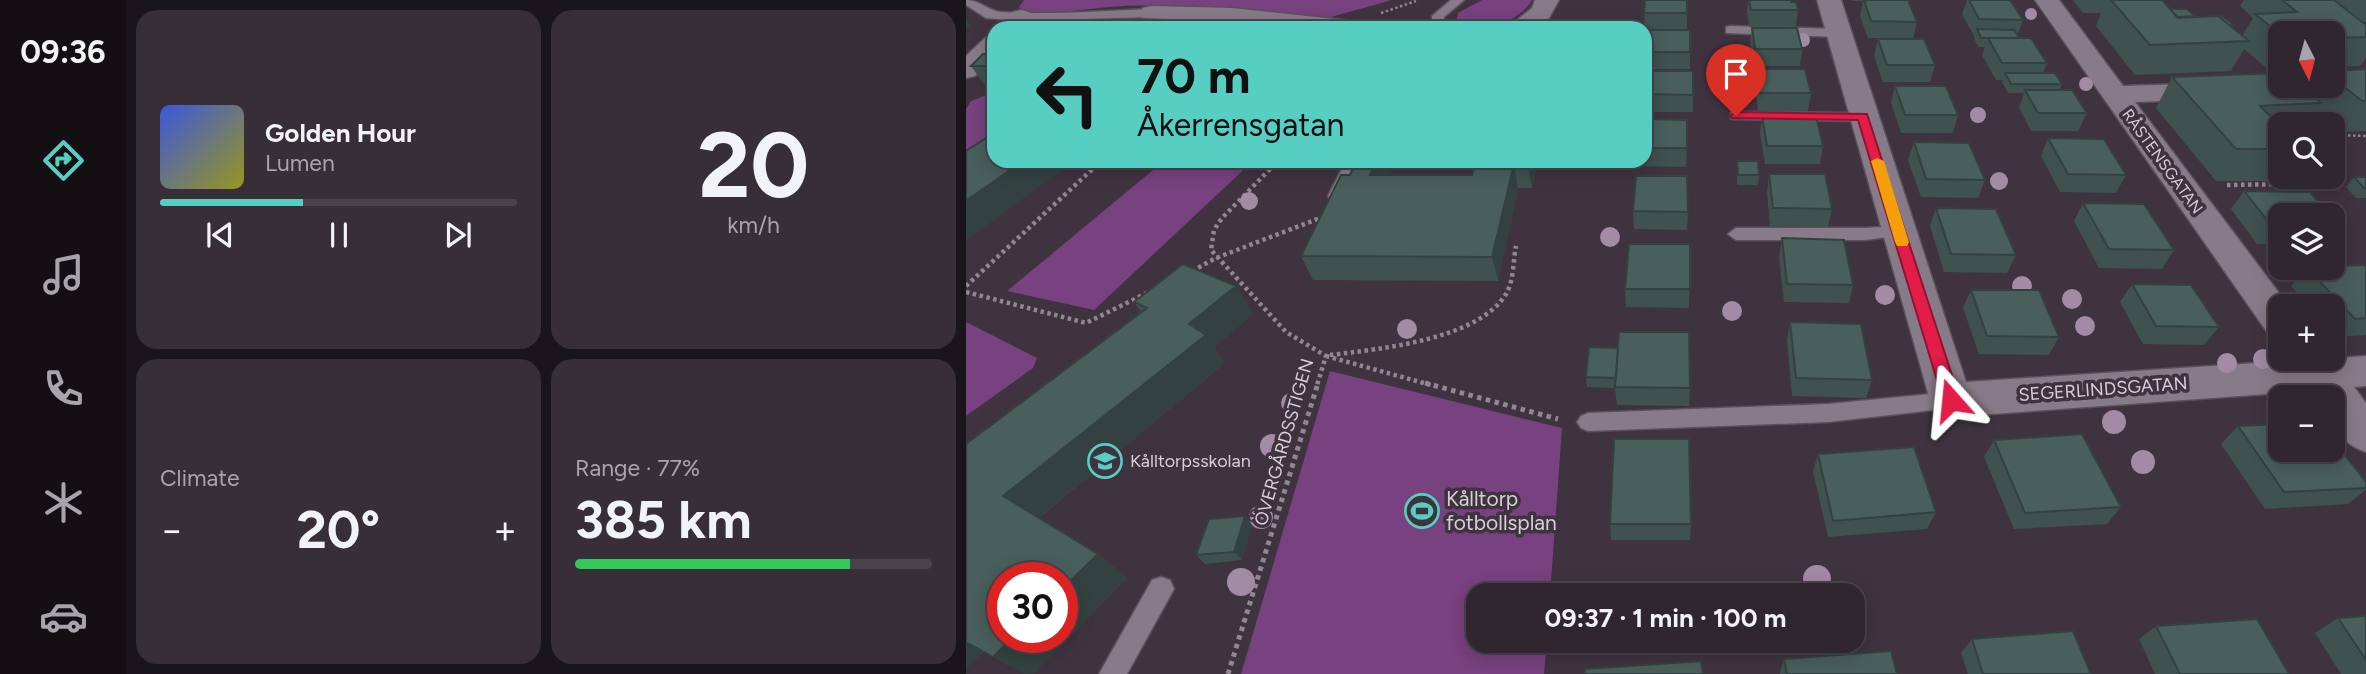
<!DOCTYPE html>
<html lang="en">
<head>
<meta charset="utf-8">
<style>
  :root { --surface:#2f2630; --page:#372e38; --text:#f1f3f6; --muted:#a7a5ab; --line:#4a434c; --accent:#57cec2 }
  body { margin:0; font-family:Figtree,sans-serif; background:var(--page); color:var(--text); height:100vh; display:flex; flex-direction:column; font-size:26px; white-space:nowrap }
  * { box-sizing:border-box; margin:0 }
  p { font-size:23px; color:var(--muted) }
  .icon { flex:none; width:38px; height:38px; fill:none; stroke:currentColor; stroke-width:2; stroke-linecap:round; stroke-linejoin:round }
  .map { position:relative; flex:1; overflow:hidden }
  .panel { display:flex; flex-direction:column; gap:10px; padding:10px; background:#1a151a; width:840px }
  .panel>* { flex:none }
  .banner { position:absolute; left:21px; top:21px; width:665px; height:147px; border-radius:21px; box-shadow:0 4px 18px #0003,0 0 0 2px var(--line); background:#57cec2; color:#111; overflow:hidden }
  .needle { width:46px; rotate:174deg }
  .tools { position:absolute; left:1302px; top:21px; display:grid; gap:14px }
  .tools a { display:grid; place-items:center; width:77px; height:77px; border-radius:14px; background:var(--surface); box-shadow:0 4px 18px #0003,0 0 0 2px var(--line); font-size:35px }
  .speed { position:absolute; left:21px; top:562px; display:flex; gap:14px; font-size:35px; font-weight:700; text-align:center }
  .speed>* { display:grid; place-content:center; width:91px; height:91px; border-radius:50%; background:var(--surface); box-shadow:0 4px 18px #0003,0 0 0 2px var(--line); line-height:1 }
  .speed .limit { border:10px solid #d22; background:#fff; color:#111 }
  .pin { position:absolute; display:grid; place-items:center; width:60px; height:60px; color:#fff; margin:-72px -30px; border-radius:50% 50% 50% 0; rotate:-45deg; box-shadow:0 0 7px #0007 }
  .pin .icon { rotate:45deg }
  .me { position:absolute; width:77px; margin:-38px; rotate:342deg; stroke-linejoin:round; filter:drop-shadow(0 0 5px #0008) }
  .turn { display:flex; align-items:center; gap:24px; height:147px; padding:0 35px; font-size:32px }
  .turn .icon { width:91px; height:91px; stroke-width:2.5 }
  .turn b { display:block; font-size:49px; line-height:60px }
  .big { font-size:52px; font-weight:700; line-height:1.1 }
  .panel .card { flex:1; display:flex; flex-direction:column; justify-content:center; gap:10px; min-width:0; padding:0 24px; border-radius:21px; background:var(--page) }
  .panel .dial { align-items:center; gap:0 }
  .dial b { font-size:91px; line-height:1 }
  .song { display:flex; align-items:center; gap:21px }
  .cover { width:84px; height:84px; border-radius:10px; background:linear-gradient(135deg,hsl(230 70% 55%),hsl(60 70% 35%)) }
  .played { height:7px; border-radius:4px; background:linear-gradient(90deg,var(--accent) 40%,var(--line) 40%) }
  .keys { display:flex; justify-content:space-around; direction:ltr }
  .heat { display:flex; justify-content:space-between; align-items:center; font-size:38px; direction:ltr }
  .charge { height:10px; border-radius:5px; background:linear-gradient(90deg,#34c759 77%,var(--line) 0) }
  .panel .tiles { flex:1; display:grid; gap:10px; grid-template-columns:repeat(2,1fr) }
  .trip { position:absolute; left:500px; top:583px; width:399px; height:70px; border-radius:21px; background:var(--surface); box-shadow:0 4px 18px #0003,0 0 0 2px var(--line); font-weight:700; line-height:70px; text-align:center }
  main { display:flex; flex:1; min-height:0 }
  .menu { display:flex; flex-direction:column; width:126px; justify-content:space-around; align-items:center; background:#130f13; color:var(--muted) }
  .menu .icon { width:49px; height:49px }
  .menu .active { color:var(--accent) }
  .menu b { font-size:32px; color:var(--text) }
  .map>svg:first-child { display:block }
</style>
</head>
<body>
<main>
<nav class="menu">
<b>09:36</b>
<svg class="icon active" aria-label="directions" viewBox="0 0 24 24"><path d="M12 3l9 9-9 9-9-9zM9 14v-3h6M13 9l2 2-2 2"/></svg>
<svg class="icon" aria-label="music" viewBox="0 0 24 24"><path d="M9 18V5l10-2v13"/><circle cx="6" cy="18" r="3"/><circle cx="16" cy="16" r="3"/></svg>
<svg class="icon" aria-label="phone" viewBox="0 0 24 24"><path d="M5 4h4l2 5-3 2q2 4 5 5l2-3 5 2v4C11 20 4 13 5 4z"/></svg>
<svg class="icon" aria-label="climate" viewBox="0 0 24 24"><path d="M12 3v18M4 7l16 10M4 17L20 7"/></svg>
<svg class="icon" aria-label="car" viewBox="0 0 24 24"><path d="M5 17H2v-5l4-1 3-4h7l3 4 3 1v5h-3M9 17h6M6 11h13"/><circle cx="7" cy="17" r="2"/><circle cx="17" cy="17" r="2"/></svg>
</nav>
<section class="panel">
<div class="tiles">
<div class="card">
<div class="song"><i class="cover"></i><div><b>Golden Hour</b><p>Lumen</p></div></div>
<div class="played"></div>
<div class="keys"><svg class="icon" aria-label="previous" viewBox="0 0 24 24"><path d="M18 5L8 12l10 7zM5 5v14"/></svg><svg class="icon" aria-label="pause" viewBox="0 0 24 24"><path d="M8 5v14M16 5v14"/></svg><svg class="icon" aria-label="next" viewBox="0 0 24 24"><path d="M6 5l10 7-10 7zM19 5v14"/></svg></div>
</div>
<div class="card dial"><b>20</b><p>km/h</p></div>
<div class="card"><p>Climate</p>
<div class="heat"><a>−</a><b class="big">20°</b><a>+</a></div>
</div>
<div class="card"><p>Range · 77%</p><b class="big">385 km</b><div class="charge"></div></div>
</div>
</section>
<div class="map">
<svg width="1400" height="674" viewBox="0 0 1400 674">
  <rect width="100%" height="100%" fill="#3f3340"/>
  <!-- green -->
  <path fill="#78417f" d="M58,0H426L365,17L371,28H199L207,23L212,8C158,0 113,13 59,15L53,7Z
    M516,0H566C552,24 515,34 491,19L492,13Z
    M28,92V146L0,164V109L5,101Z
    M198,161H287L128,310L41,291Z
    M0,322L71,358L67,368L0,416Z
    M364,371L596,428L584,595H513V640L581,641L578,674H275Z"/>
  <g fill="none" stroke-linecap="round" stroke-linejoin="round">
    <!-- lane casing -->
    <g stroke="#5a515b" stroke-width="3">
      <path id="lane" d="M0,0C14,0 22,11 35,12C85,15 135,11 185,9L191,13L185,17L55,21L20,18L0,5Z
        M485,0H498L478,17V23L483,28H470L466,24V16Z
        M764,26L873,29L879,33L873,37L760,33V27Z
        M770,112L897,113L904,117L897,121L765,119V113Z
        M380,161H396L376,200H364L362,196Z
        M932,226L940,231L938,235L899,240H770L762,234L770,228H899Z
        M985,392L992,394L995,400L992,406L985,408L862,422L622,431L615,428L611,422L615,416L622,413L862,404Z
        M195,577L204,580L208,589L161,674H133L186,580Z"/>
    </g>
    <!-- street casing -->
    <g stroke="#5a515b" stroke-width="3">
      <path id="street" d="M569,0H593L583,18L571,28H541L566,8Z
        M851,0H875L1000,382L1400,356V386L1388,387L1400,403V452C1371,442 1367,425 1367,397H1348L1343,391L985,417L970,412L964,400Z
        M1069,0H1093L1157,86L1314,81V86H1367V79L1400,78V94L1169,102L1323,306H1314V336L1301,332Z
        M185,6L266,8L387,21L396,23L399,28H320L266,22L177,18L173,13L177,8Z
        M55,10L63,12L67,17L58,28H32L47,12Z
        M28,35V57L9,76L0,78V56L19,38Z"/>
    </g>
    <!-- path-far2 -->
    <path stroke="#918792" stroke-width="2.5" stroke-dasharray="2.5 2.5" stroke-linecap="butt" d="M415,13L450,1
      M1367,135L1400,136
      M130,166L135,161
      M307,166L312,161"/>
    <!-- path-far1 -->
    <path stroke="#918792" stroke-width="4.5" stroke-dasharray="3.5 3.5" stroke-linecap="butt" d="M309,164L256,218L248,230L245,250L320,332L360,356L351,385
      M1261,185L1323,184L1316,177
      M226,271L250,258L357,217
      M0,286L132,164
      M0,292L120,323L181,293
      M364,355C413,349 512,340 540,294C548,281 547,261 550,246
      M360,356L465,385"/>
    <!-- path -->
    <path stroke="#918792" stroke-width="5" stroke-dasharray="4.5 4.5" stroke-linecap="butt" d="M459,383L592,419
      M262,674L352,383"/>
    <!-- lane -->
    <use href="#lane" fill="#887b89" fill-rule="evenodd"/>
    <!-- street -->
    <use href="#street" fill="#887b89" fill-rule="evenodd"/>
  </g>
  <!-- trees -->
  <g fill="#a38aa5">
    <circle cx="1065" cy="14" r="6"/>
    <circle cx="837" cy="40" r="7"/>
    <circle cx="1120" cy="84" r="7"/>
    <circle cx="1012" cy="115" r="8"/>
    <circle cx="1033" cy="181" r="9"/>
    <circle cx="283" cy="201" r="9"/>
    <circle cx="644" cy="237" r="10"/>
    <circle cx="1056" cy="286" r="10"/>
    <circle cx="919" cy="295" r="10"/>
    <circle cx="1106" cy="299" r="10"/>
    <circle cx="766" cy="311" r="10"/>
    <circle cx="1119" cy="326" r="10"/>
    <circle cx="441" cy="329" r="10"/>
    <circle cx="1297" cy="359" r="10"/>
    <circle cx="1261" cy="363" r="10"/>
    <circle cx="325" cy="403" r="10"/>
    <circle cx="1148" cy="422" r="12"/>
    <circle cx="306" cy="446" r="12"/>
    <circle cx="1177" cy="462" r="12"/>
    <circle cx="295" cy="517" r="12"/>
    <circle cx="851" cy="579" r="14"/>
    <circle cx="275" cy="582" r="14"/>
  </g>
  <!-- wall -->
  <path fill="#3f524f" d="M721,0V30L679,29L678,13Z
    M782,0H825L832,10L830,26L783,27L781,9Z
    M886,0H942L951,22L947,38H902L894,16L897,1H887Z
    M1001,0H1044L1057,20L1051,36L1053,38L1081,63L1077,73L1096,84L1094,90L1121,113L1112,131H1065L1053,108L1058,93H1042L1036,82L1037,80H1030L1016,55L1019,47H1012L1008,38V36L996,14Z
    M1107,0H1196L1204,9L1229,16L1268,25L1266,28L1276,36L1287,18L1274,6L1278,0H1400V22H1397L1400,25V58L1394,66L1367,67V33H1314V69L1303,70L1278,49L1265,71L1169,75L1130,26L1135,13H1117Z
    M786,28L836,49L834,66H787L784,45Z
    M679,30L724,52V69H679Z
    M912,39L969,65L964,82H917L908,56Z
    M28,54V83L18,84L5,66Z
    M790,69L845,93L842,111H792L789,86Z
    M1400,69V131L1373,132L1367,127V124H1363L1349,112L1340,124H1314V177H1318L1315,181H1250L1190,108L1206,77L1343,93L1347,86H1367V71Z
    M679,71H727V112H679Z
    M929,86L992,115L987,133H935L925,103Z
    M796,116L857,146L854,164H799L794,134Z
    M679,119L721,148L720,167L667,166V161H679Z
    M1082,138L1160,175L1150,193L1094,192L1075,156Z
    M948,142L1019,180L1012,198L955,197L942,160Z
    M390,161H421L425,171L423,175H506L517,167L572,161L566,188H552L532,281L347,280L335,256L384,175Z
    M771,161L793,175L792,185H771Z
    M803,174L866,209L862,227L804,226L801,192Z
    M1388,177H1400V198H1390L1380,187Z
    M1278,191L1314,215V244H1291L1265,209Z
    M1117,203L1208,250L1196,269L1133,268L1108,221Z
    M970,208L1050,255L1041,273L978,272L964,226Z
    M667,211L722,212L721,230L668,229Z
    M1367,218L1374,227L1367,236Z
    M816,238L887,285L883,303L818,302L813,257Z
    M724,244L723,308L660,307L659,289Z
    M1400,266V335L1371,337L1367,333V306H1343L1325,286L1341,268Z
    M1166,284L1253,327L1238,345L1177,344L1154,302Z
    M270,286L287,314L248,347L259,363L73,518L132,554L161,578L67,674H59L17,652L0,668V444L175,312L168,302Z
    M1005,290L1093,337L1083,355L1013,354L997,308Z
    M824,322L906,380L900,398L826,396L821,340Z
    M623,347L724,388L723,406L651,405L649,388L621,387L620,377Z
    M1272,426L1400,482V490L1382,504L1299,509L1255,444Z
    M1028,440L1155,507L1141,524L1048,529L1018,457Z
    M852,454L970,512L961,529L862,537L847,471Z
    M644,524H725L724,540H645Z
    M286,525L276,560L239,564L230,555Z
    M1400,616V674H1375L1349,633L1372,618Z
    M1190,626L1323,674H1189L1173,639Z
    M1006,639L1125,674H1002L995,653Z
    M634,640H666V641L635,645Z
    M818,659L931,674H814V672Z"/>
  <!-- shaded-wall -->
  <path fill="#334240" d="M0,18L6,27L0,29Z
    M28,58V76L21,66Z
    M57,161H108L0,241V201Z
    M411,161H421L425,171L413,200L404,175Z
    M563,161H572L566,188L562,164Z
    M548,164L552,188L532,281L526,257Z
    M270,286L287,314L248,347L259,363L69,521L37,496L223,324Z
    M279,516L286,525L276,560L268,552Z
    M132,554L161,578L67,674H59L27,657L47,637H96V589Z
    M0,643L17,652L0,668Z"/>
  <!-- building -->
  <path fill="#495f5c" stroke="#334240" stroke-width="2" d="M679,0H721V13H678Z
    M783,0H825V2H830L832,10H785Z
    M898,0H942L951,22L905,21Z
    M1003,0H1044L1057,20L1013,19Z
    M1145,0H1196L1212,18L1252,16L1283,41L1184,45Z
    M1316,0H1368L1400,25V37L1367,38V33L1314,34L1289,14L1331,12Z
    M1204,9H1221L1229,16L1211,17Z
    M1244,16H1256L1268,25H1263L1252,16Z
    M786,28H831L836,49H789Z
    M1011,29L1048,30L1053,38H1015Z
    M679,30H724V52H679Z
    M1022,38H1065L1081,63H1036Z
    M912,39H958L969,65H921Z
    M17,54H28V58L21,66H5Z
    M790,69H839L845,93H794Z
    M1400,69V101H1396L1367,78V71Z
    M679,71H727V95L679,94Z
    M1039,73H1089L1096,84H1045Z
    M1314,73V86H1334L1355,103L1294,106L1314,126V149H1270L1206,77Z
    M929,86H980L992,115H939Z
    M1059,90H1106L1121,113H1072Z
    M796,116H850L857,146H801Z
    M679,119L721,120V148H679Z
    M28,133V161H57L0,201V151Z
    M1082,138L1138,139L1160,175L1102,174Z
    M948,142L1003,143L1019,180L960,179Z
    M390,161H411L404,175H506L508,167H517L518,161H563L562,164H548L526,257L335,256L375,175H384Z
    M771,161H792L793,175H772Z
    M803,174H859L866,209L807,208Z
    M670,176H721L722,212L667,211Z
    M1388,177H1400V188H1398Z
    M1278,191L1344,192L1364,215H1314V225H1305Z
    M1117,203L1178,204L1208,250L1143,249Z
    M970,208L1030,209L1050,255L985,254Z
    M1367,218L1374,227H1367Z
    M816,238L878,240L887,285L821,284Z
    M663,244H724V289H659Z
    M217,264L270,286L223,324L240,335L37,496L132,554L96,589V578H37V637H47L27,657L0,642V444L181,308L168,302Z
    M1398,265L1400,266V318L1389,319L1341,268H1367V266Z
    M1166,284L1225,285L1253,327L1190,326Z
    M1005,290H1073L1093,337L1021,336Z
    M824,322L895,324L906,380L830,378Z
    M653,332H723L724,388L649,387Z
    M623,347L652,348L650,378L620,377Z
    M1314,424V450H1367V440L1400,482V488L1318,492L1272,426Z
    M1116,434L1155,507L1059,513L1028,440Z
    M648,439H723L725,524H644Z
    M948,447L970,512L867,521L852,454Z
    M279,516L268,552L230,555L243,519Z
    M1400,616V660L1372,618Z
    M1291,619L1323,674H1214L1190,626Z
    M1107,631L1125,674H1017L1006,639Z
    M925,651L931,674H821L818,659Z
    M735,661L737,674H619V669Z"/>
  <!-- route -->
  <path fill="#e11d48" stroke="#92132f" stroke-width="2" d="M770,112L901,114L994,400L991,405H979L977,400L892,120L766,118L764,116Z"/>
  <!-- slow -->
  <path fill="#f59e0b" d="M911,158L918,161L943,242L941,246H931L929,242L905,161Z"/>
  <!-- icons -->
  <defs>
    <g id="school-ring" transform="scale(1.75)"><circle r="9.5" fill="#3f3340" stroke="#57cec2" stroke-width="1.5"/><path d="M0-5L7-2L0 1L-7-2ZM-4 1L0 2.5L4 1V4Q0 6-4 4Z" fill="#57cec2"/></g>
    <g id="stadium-ring" transform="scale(1.75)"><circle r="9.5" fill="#3f3340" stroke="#57cec2" stroke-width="1.5"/><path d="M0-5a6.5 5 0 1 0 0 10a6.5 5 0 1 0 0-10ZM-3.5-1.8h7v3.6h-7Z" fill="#57cec2"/></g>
  </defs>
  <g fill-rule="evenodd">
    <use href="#school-ring" x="139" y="461"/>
    <use href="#stadium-ring" x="456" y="511"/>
  </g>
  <g text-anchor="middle" stroke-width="7" stroke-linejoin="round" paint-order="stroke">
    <!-- far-street labels -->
    <g font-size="16" fill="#d6cfd7" stroke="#3f3340">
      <text transform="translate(1197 161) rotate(54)" y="6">RÅSTENSGATAN</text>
    </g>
    <!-- street labels -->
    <g font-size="18" fill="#d6cfd7" stroke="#3f3340">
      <text transform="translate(1137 389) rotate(-4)" y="6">SEGERLINDSGATAN</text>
      <text transform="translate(318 442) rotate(-74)" y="6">ÖVERGÅRDSSTIGEN</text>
    </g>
    <!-- poi labels -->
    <g font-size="18" fill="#d6cfd7" stroke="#3f3340" text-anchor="start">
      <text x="164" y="467">Kålltorpsskolan</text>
    </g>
    <!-- near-poi labels -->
    <g font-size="21" fill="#d6cfd7" stroke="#3f3340" text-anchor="start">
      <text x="480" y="506">Kålltorp<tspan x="480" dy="24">fotbollsplan</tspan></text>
    </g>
  </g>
</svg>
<div class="tools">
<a><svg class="needle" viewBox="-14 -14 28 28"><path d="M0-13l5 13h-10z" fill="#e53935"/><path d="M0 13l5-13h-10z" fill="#a7a5ab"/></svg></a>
<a><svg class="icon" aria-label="search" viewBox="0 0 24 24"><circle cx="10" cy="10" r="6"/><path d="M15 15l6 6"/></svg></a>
<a><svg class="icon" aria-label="layers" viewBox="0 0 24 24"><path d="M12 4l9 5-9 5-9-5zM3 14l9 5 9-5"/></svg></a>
<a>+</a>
<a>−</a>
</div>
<div class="speed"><div class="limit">30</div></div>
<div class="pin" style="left:770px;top:116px;background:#d93025"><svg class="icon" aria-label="arrive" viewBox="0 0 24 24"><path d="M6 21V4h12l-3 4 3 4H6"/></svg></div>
<svg class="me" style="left:985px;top:400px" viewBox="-20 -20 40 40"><path d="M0-17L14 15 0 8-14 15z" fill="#e11d48" stroke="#fff" stroke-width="4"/></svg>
<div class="trip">09:37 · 1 min · 100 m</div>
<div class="banner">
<div class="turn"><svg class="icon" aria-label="left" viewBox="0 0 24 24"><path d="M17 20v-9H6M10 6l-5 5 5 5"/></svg><div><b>70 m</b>Åkerrensgatan</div></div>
</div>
</div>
</main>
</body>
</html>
